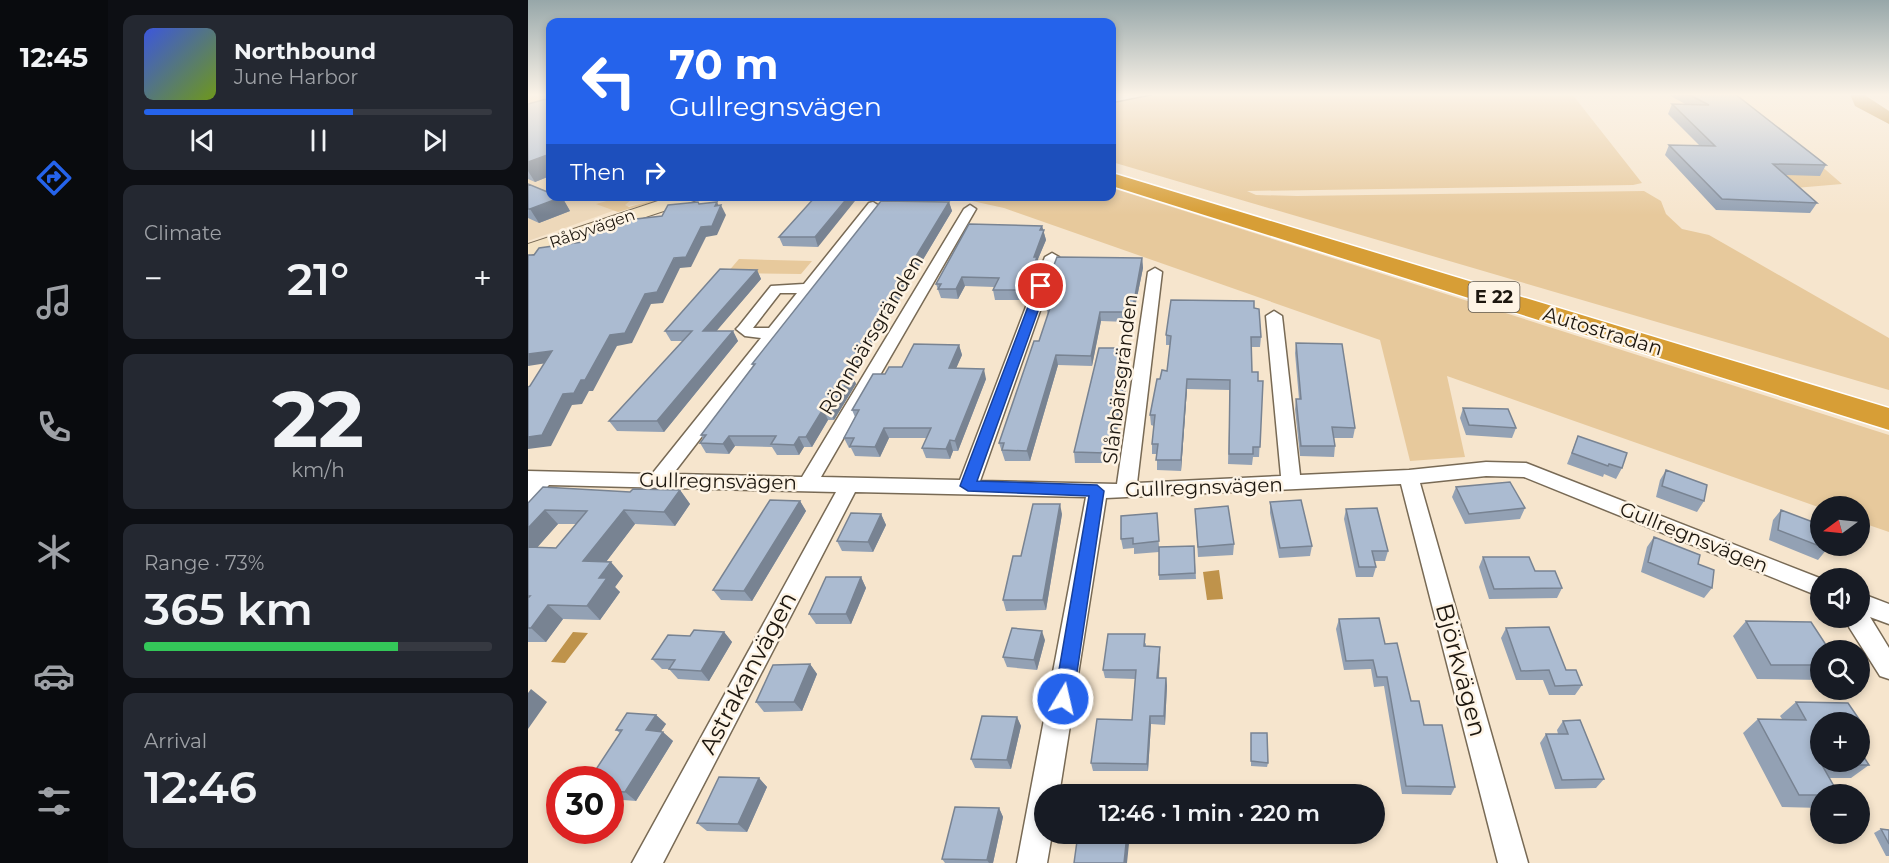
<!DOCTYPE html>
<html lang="en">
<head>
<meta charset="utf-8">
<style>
  :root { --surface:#171b24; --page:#242831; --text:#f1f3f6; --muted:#9ea1a6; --line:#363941; --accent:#2563eb }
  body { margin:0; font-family:Montserrat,sans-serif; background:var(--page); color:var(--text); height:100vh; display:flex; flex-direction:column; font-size:22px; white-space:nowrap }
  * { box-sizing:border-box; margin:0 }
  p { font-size:20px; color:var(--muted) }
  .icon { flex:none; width:33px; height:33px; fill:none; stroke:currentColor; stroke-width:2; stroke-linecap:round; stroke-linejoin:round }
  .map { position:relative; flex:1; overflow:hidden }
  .sheet { display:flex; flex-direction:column; gap:15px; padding:15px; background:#0d0f14; width:420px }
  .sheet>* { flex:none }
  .guide { position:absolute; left:18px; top:18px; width:570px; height:183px; border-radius:12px; box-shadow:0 3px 9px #0003; background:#2563eb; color:#fff; overflow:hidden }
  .needle { width:39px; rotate:255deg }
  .controls { position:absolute; left:1282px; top:496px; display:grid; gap:12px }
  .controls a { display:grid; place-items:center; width:60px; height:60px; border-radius:50%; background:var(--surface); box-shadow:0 3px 9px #0003; font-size:30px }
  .speed { position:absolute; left:18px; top:766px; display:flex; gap:12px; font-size:30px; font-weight:700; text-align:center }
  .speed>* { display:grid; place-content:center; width:78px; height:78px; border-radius:50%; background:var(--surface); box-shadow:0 3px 9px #0003; line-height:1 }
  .speed .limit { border:9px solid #d22; background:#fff; color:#111 }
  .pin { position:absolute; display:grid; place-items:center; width:51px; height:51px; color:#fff; margin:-26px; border:3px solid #fff; border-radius:50%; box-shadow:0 2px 6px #0007 }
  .me { position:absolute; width:66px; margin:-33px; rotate:9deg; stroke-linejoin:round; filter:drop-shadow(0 0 4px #0008) }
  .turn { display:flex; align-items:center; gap:21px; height:126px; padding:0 24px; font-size:27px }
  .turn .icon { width:78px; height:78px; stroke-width:2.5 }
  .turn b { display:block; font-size:42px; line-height:51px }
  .then { display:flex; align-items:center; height:57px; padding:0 24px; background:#0003; gap:12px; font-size:22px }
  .big { font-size:45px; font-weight:600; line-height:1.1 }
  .sheet .widget { flex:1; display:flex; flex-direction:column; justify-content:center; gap:9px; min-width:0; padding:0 21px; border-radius:12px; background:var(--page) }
  .sheet .dial { align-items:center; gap:0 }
  .dial b { font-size:78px; line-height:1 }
  .song { display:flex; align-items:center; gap:18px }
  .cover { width:72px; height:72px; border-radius:9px; background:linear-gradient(135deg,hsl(230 70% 55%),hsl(80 70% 35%)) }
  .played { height:6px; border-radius:3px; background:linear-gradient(90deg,var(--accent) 60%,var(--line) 60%) }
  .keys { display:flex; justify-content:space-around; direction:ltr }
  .heat { display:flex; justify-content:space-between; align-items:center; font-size:33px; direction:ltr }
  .charge { height:9px; border-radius:4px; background:linear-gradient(90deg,#34c759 73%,var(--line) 0) }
  .trip { position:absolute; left:506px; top:784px; width:351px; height:60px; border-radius:30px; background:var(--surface); box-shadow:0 3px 9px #0003; font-weight:600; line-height:60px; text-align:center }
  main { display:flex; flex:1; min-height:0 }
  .dock { display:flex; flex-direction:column; width:108px; justify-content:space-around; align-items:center; background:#090b0e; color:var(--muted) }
  .dock .icon { width:42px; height:42px }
  .dock .current { color:var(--accent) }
  .dock b { font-size:27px; color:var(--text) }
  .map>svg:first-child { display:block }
</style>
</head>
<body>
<main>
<nav class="dock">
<b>12:45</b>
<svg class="icon current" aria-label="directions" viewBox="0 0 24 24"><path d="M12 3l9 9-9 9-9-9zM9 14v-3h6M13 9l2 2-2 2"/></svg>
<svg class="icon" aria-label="music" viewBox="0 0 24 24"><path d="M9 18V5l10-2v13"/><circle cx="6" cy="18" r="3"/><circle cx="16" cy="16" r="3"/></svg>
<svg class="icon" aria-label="phone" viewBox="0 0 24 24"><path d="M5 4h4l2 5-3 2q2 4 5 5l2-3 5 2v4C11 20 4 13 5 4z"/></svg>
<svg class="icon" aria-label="climate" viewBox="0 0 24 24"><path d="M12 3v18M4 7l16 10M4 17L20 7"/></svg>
<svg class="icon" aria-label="car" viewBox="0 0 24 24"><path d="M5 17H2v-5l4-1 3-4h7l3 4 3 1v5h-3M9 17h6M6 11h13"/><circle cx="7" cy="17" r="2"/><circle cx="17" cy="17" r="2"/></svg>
<svg class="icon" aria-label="filters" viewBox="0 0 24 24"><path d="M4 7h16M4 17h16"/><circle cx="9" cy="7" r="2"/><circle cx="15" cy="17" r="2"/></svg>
</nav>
<section class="sheet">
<div class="widget">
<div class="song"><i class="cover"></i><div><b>Northbound</b><p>June Harbor</p></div></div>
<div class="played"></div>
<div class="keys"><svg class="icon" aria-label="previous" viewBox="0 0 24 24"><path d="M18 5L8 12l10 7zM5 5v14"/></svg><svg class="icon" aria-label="pause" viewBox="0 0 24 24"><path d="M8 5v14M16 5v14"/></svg><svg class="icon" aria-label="next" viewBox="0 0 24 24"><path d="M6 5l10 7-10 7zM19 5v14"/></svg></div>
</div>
<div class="widget"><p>Climate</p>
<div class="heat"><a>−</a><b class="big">21°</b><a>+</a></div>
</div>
<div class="widget dial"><b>22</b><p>km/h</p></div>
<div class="widget"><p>Range · 73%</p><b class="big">365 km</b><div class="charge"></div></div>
<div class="widget"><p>Arrival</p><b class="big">12:46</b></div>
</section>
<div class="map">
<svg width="1361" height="863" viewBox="0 0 1361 863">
  <rect width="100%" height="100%" fill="#f6e5cd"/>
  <!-- built -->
  <path fill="#edd8ba" d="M0,94H22V196L139,197L93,208L0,241Z"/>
  <!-- green -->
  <path fill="#e7c99c" d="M637,94H1044L1114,183L1105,185L719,191L728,195L769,196L1116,191L1133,201L1138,214L1154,229L1181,235L1361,338V390L584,162V102Z
    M1232,163L1291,164L1314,184L1267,188Z
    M584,188L1361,435V532L1332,522V507L1293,508L919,376L937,457L882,461L852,340L476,208L426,197L584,196Z
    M136,197H143L90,212L68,204L86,199H104L97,205L101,207Z
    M211,259L284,261L273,274L199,273Z"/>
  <!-- water -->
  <path fill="#bf934b" d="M1322,94H1335L1361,111V124L1327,106Z
    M691,570L695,599L679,600L675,572Z
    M45,632L60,633L37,663L23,662Z"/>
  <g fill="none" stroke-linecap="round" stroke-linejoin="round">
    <!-- street casing -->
    <g stroke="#786a55" stroke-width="3">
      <path id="street" d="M599,94H624L584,102V96Z
        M345,202L351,206L349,209L145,474L274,477L436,209L442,205L448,209L293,477L432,480L517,257L524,253L531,257L452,481L589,484L620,272L627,268L634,272L609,483L753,476L738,316L746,311L754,316L772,475L881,470L958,462L998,463L1294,579L1293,597L996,477L958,476L892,483L1000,863H970L873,484L578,498L531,795H516V834H524L519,863H489L558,497L327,492L135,863H104L308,492L21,485L7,501L0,503V471L124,474L233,338L217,336L208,329L211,326L243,286L276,284L341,203ZM252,293H269L241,328H225Z
        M1332,593L1361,604V624L1342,617L1361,648V679L1352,676L1321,627L1320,618H1332Z"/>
    </g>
    <!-- secondary casing -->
    <g stroke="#786a55" stroke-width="2">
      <path id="secondary" d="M145,196H171L169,200L0,256V244Z"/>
    </g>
    <!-- highway casing -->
    <g stroke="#fff" stroke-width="3">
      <path id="highway" d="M584,173L1361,408V430L584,186Z"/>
    </g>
    <!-- street -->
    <use href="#street" fill="#fff" fill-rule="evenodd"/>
    <!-- secondary -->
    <use href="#secondary" fill="#f3e2c3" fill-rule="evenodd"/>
    <!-- highway -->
    <use href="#highway" fill="#d79e36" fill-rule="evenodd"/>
  </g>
  <!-- wall -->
  <path fill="#93a1b4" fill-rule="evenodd" d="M1139,94H1207L1298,165L1292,176L1257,175L1289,203L1282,213L1188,210L1137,155L1141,145L1172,146L1140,114L1144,104L1159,105Z
    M22,98V176L7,182L0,179V104Z
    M0,184L34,197L42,211L11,223L0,218Z
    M288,196L290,247L255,246L251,237Z
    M421,202L424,211L325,377L328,384L306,420H300L284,447H276L271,455H249L244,447L207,446L201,454L178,453L172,443L175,439L173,435L225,366L224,364Z
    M514,226L518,240L510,259L511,266L498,300H467L465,290L466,287L437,286L430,299L413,298L408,284Z
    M614,258L615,268L605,317H600L599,322L573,321L564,366L530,365L502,461H477L471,443L511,341L520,315L518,305L520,301H518L516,291Z
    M229,270L233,279L188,331H205L210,341L136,432L89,431L81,421L155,341H143L137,331Z
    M726,308L733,337L732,347H724V372L730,381H735L731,457H725L724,465L700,464L702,390L659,389L653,471L629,470V454H624V444L626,426L623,425L622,415L632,379L639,371L642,345H638V335Z
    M768,343L827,428L825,438H806L807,446L806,457L772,456L767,409L768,399H771L767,353Z
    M431,345L434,355L428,368L458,379L430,451H425L422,459L398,458L394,448L399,438H361L352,457L327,456L323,448H321L316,438L327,417L324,410L374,367Z
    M596,348L597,358L594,379L597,380L598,390L583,457H579L578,463H547L546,452Z
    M935,408L988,428L984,438L938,435L932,418Z
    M1050,436L1094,468L1088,479L1076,474L1075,477L1039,464Z
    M1138,470L1176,501L1169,512L1128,497L1132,480Z
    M928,487L997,508L992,519L937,524L924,497Z
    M152,490L162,504L147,526L107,524L78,562L95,576L87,587L92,592L72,620L35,619L18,642H0V503L102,492ZM30,524H48L28,548L9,547Z
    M272,501L278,511L224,601L193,600L185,590Z
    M742,502L784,546L782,556L751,558L742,513Z
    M667,509L706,544L705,555L670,557Z
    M818,509L860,551L857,561H846L848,567L845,577H828L816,519Z
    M1253,510L1299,549L1290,560L1241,540L1245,520Z
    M629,513L631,547L666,546L668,579L631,580V552L606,554V548L595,549L593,539Z
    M353,514L358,525L345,552L314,551L309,541Z
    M534,514L518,610L478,611L475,600L493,556Z
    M1126,537L1170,564L1184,588L1176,598L1113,572L1119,547Z
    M955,557L1007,571L1034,588L1029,598L961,599L951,567Z
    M333,577L338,588L323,624H288L281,614Z
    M811,619L857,644L883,701L927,787L923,795L874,794L856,686L846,687L843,669L816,670L808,629Z
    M1218,621L1293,651V680L1229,679L1205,636Z
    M978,628L1038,670L1054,685L1047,695H1021L1015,680H988L973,638Z
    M196,632L204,642L181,681L150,679L141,669H134L124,659L162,636Z
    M517,640L509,670L479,667L475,657Z
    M618,643V646L632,655L631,678H638L639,686L637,725L623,724L620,771H565L563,763L604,720L607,679L577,678L575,670Z
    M282,664L289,674L274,711L236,712L228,702Z
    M1268,702L1333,722L1293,723L1341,765L1323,778H1302L1293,795V808L1254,807L1215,733L1230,719H1254L1252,716Z
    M128,715L138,724L133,731L145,741L108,801L82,799V780L92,733L88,730Z
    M489,717L493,726L483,769L447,768L443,759Z
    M1035,721L1076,779L1068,788L1027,789L1012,743L1018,734H1030L1029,730Z
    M723,737L740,763L739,767L723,766Z
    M231,778L239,787L219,832L179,831L169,823Z
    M471,808L475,817L465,863H417L414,859Z
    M1353,829L1361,830V856H1358L1346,833Z"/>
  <!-- shaded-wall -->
  <path fill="#788392" d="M22,154V176L7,182L0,171V162Z
    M321,196H331L290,247L287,237Z
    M34,197L42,211L11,223L2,209Z
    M189,202L192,208L193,205L198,215L189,235L178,237L163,267L152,268L135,303L123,304L104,343L89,346L65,391H61L54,404L44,405L23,446L0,449V437L35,394L53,380L82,335L173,227Z
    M421,202L424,211L325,377L328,384L306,420L301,409L317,373Z
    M514,226L518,240L510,259L511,266L498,300L496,290Z
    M614,258L615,268L605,317V307Z
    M229,270L233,279L180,341L175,331Z
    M434,277L437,286L430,299L428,289Z
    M599,307L600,317L599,322L598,312Z
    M572,312L573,321L564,366L563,356Z
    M205,331L210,341L136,432L129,421Z
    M431,345L434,355L424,378L421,368Z
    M596,348L597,358L592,390L591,379Z
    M24,351L32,361L0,366V354Z
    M528,355L530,365L502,461L499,451Z
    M456,369L458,379L430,451L427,441Z
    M659,379V389L653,471V460Z
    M597,380L598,390L583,457L582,447Z
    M295,409L300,420L284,447L278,437Z
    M356,428L361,438L352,457L347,447Z
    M201,436L207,446L201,454L195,444Z
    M271,437L276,447L271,455L266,445Z
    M422,440L425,451L422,459L418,449Z
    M578,447L579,457L578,463L577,453Z
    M152,490L162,504L147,526L136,512Z
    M272,501L278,511L224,601L216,591Z
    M532,504L534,514L518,610L515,600Z
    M17,510L30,524L0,558V528Z
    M96,510L107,524L68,575L55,561Z
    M353,514L358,525L345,552L340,542Z
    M83,562L95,576L87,587L92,592L72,620L59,606L71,578Z
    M333,577L338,588L323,624L318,614Z
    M20,605L35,619L18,642L3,628Z
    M514,631L517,640L509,670L506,660Z
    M196,632L204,642L181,681L173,671Z
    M632,647V655L630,686L629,678Z
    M282,664L289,674L274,711L266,702Z
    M638,678L639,686L637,725L636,716Z
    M3,689L19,702L0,729V693Z
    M128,715L138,724L128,739L118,730Z
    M622,716L623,724L620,771L619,764Z
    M489,717L493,726L483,769L479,760Z
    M135,732L145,741L108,801L97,792Z
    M231,778L239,787L219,832L210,824Z
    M471,808L475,817L465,863H461L459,860Z
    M599,834H602L599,863H596Z"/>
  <!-- building -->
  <path fill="#abbbd1" stroke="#788392" stroke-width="1.5" d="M1160,94H1207L1298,165L1245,164L1289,203L1194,199L1141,145L1187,146L1144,104L1181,105Z
    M22,98V154L0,162V104Z
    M0,184L22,193V196L34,197L2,209H0Z
    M288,196H321L287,237H251Z
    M353,201L421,202L317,373L324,374L301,409H295L278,437H271L266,445L243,444L248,436H201L195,444L172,443L178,435H173L227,364H224Z
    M170,202L171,204L189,202L187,206L193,205L184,226L173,227L158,257L146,258L129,292L117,294L97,333L82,335L57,380H53L46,393L35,394L14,435L0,437V387L2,386L24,351L0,354V255H6L11,248L54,242L67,227L87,225L90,221L134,216L140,205Z
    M441,224L514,226L512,230H516L506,257H509L496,290H465L471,278L434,277L428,289H410L413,284H408Z
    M529,257L614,258L605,307H599L598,312H572L563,356L528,355L499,451L474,450L476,443H471L506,341H511L523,305H518L523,291H516Z
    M192,269L229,270L175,331H205L129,421H81L164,331H137Z
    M643,300L726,301V308L731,309L733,337H723L724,372H730V381H735L732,447H725V454H701L702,380L659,379L653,460H628L630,444H624L627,415H622L629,379H632L634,370L639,371L643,336L638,335Z
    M768,343L814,344L827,428L804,427L807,446H773L768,399H773Z
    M386,344L431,345L421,368L456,369L427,441L422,440L418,449L394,448L403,428H356L347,447L322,446L326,438H316L331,410H324L345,374H357L361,367H374Z
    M571,348H596L591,379L597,380L582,447H578L577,453L546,452Z
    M935,408L980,409L988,428L941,425Z
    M1050,436L1099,453L1094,468L1081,464L1080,466L1044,453Z
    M1138,470L1179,485L1176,501L1134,486Z
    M982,482L997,508L941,514L928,487Z
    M15,487L102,492L105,489L152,490L136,512L96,510L55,561L83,562L71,578H79L59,606L20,605L3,628H0V598L2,596H0V547L28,548L59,511L17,510L0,528V503Z
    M242,500L272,501L216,591L185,590Z
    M773,500L784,546L752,548L742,502Z
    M505,504H532L515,600H475L485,556H493Z
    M700,506L706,544L670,547L667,509Z
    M849,508L860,551H844L848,567H831L818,509Z
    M1253,510L1293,525V546H1299V549L1250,530Z
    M323,513L353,514L340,542L309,541Z
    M629,513L631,541L605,544V538L593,539V516Z
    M1126,537L1172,555L1170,564L1186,570L1184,588L1120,562Z
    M666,546L667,573L631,575V547Z
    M955,557H1001L1007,571H1027L1034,588L966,589Z
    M298,577H333L318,614H281Z
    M851,618L857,644L869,643L883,701H891L896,725H914L927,787L878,786L859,677H849L845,660L818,661L811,619Z
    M1218,621L1283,622L1302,651H1293V665H1243Z
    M1021,627L1038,670H1048L1054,685L1027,686L1021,670L993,671L978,628Z
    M484,628L514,631L506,660L475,657Z
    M166,630L196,632L173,671L141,669L147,660L124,659L140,635L162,636Z
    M580,634H617L616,646L632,647L629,678H638L636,716H622L619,764L563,763L569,719L604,720L608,670H575Z
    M282,664L266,702H228L245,665Z
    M1268,702L1320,703L1333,722H1314L1315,723H1293V762H1332V751L1341,765H1294L1311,795H1271L1230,719L1278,720Z
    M99,713L128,715L118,730L135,732L97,792L82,791V780H61L94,730H88Z
    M454,716L489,717L479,760L443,759Z
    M1052,720L1076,779L1034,780L1018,734H1040L1035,721Z
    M723,733H739L740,763L723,761Z
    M191,777L231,778L210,824L169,823Z
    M427,807L471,808L459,860L414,859Z
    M1353,829L1361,830V844Z
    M550,834H599L596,863H546Z"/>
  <!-- sky -->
  <linearGradient id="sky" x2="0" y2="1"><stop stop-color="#97a7a9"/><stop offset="0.44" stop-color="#fbf3e8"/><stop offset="1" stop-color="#fbf3e8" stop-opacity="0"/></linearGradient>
  <rect width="1361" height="215" fill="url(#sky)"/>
  <!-- route -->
  <path fill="#2563eb" stroke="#184099" stroke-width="1.5" d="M509,283L519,286L449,481L569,485L576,491L545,699L542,705L535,708L529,705L526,699L561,496L440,491L432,486Z"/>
  <g text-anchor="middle" stroke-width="5" stroke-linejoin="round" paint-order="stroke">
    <!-- far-street labels -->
    <g font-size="16" fill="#1d170f" stroke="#fef4e5">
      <text transform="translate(64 228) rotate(-19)" y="6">Råbyvägen</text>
    </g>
    <!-- shield labels -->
    <rect fill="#fef4e5" stroke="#60594f" stroke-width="1.5" x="940.5" y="282" width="51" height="30" rx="4.5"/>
    <g font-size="18" font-weight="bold" fill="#1d170f">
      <text x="966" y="303">E 22</text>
    </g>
    <!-- street labels -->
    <g font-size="20" fill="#1d170f" stroke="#fef4e5">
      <text transform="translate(1075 331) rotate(17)" y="7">Autostradan</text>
      <text transform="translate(343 335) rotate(-59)" y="7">Rönnbärsgränden</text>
      <text transform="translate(592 379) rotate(-83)" y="7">Slånbärsgränden</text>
      <text transform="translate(190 481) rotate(1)" y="7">Gullregnsvägen</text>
      <text transform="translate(676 487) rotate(-2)" y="7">Gullregnsvägen</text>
      <text transform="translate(1166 537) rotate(22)" y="7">Gullregnsvägen</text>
    </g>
    <!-- near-street labels -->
    <g font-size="24" fill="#1d170f" stroke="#fef4e5">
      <text transform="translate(933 670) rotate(75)" y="8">Björkvägen</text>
      <text transform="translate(220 673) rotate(-62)" y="8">Astrakanvägen</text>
    </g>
  </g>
</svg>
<div class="controls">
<a><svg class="needle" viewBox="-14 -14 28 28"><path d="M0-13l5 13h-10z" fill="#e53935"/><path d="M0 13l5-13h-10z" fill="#9ea1a6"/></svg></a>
<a><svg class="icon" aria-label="sound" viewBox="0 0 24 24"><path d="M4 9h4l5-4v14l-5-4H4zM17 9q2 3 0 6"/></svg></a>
<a><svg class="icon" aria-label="search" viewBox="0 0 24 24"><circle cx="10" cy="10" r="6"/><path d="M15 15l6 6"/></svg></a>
<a>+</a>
<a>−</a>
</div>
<div class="speed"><div class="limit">30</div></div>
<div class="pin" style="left:513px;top:286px;background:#d93025"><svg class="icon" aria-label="arrive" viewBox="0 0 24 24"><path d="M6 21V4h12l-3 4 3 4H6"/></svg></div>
<svg class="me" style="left:535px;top:699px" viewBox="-20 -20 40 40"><circle r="17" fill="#2563eb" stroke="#fff" stroke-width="3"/><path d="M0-11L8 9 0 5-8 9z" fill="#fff"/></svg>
<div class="trip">12:46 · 1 min · 220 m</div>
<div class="guide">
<div class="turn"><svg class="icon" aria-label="left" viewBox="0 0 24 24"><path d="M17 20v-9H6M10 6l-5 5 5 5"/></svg><div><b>70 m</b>Gullregnsvägen</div></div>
<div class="then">Then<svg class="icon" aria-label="right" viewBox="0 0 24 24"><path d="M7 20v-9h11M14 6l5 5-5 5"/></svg></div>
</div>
</div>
</main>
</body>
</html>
